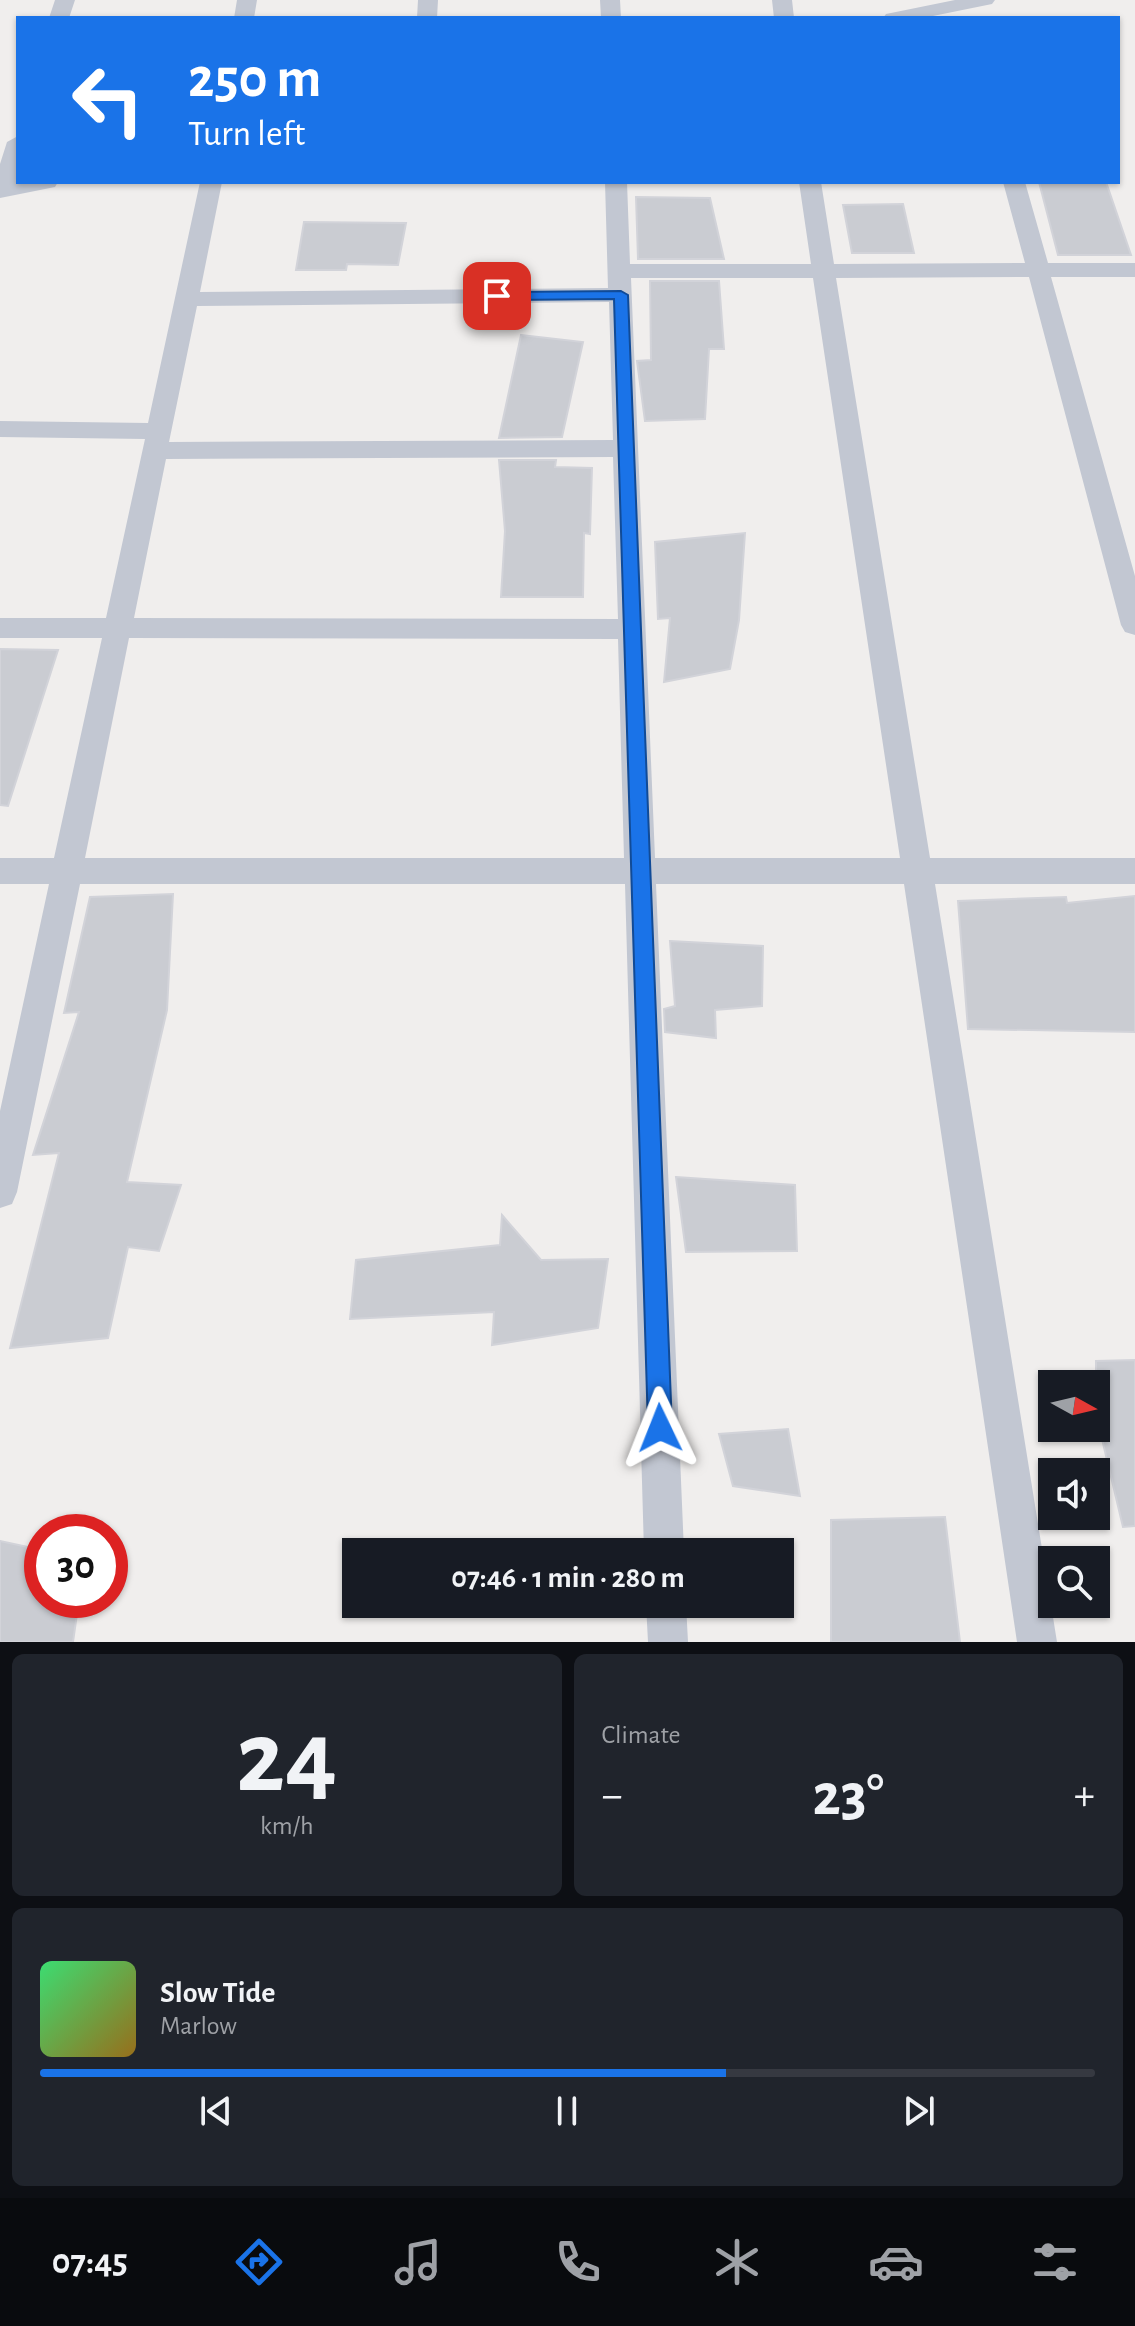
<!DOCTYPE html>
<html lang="en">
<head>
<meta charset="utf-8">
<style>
  :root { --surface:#171b24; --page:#20242c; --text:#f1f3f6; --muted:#9ea1a6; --line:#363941; --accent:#1a73e8 }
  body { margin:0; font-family:"Alegreya Sans",sans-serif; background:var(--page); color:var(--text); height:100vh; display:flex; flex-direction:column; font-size:30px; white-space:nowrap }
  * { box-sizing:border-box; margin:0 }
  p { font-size:26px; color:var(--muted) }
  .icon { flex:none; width:44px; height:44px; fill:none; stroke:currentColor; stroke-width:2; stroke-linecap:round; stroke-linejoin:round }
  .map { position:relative; height:1642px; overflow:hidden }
  .side { display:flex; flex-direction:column; gap:12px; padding:12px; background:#0d0f14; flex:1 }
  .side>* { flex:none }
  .guide { position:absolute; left:16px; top:16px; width:1104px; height:168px; border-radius:0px; box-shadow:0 2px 6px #0004; background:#1a73e8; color:#fff; overflow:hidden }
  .needle { width:52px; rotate:98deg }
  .tools { position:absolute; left:1038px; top:1370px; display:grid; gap:16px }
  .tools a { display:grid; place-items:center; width:72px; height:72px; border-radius:0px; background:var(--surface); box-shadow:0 2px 6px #0004; font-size:40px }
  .speed { position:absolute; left:24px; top:1514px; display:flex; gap:16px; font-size:40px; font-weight:700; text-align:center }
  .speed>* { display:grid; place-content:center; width:104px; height:104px; border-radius:50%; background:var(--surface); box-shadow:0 2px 6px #0004; line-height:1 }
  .speed .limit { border:12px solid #d22; background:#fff; color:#111 }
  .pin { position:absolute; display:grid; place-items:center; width:68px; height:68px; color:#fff; margin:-34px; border-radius:16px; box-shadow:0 4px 12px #0006 }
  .me { position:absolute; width:88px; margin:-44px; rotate:358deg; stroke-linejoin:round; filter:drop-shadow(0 0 6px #0008) }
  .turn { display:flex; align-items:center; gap:28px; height:168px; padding:0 40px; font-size:36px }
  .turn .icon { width:104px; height:104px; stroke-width:2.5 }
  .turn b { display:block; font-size:56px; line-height:68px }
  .big { font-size:60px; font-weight:700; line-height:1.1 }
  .side .widget { flex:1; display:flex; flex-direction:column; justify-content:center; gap:12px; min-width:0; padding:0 28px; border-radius:12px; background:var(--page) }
  .side .dial { align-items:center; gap:0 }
  .dial b { font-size:104px; line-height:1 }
  .song { display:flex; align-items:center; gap:24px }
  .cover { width:96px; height:96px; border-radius:12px; background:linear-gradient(135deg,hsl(140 70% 55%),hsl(40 70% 35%)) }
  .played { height:8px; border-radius:4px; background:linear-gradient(90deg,var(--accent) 65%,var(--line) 65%) }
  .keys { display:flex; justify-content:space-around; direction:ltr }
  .heat { display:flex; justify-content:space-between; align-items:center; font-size:44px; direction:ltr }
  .side .tiles { flex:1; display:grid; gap:12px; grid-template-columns:1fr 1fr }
  .widget:last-child { grid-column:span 2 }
  .trip { position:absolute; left:342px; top:1538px; width:452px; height:80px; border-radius:0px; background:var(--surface); box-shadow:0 2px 6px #0004; font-weight:700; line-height:80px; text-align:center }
  .tabs { display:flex; height:128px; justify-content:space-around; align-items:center; background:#090b0e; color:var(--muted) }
  .tabs .icon { width:56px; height:56px }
  .tabs .selected { color:var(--accent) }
  .tabs b { font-size:36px; color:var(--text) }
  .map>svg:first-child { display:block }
</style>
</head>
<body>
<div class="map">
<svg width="1135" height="1642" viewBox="0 0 1135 1642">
  <rect width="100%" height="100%" fill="#f0eeed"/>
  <!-- building -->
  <path fill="#caccd2" stroke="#d2d3d9" stroke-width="2" d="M1039,182H1106L1131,255H1058Z
    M636,197L710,198L724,259H638Z
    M903,204L914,253H852L843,205Z
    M304,222L406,223L398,265L347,264L346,270H296Z
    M650,281H719L724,349H709L705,419L645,421L637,361L651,360Z
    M521,335L583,342L562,437L499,438Z
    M499,460H556L555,467L592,468L590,534L584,533L583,597H501L505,531Z
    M745,533L739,620L730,669L664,682L670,618L658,619L655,542Z
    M0,649L58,650L8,806L0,805Z
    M173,894L167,1010L127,1182L181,1185L159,1251L128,1247L108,1338L10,1348L59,1153L33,1155L79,1012L64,1013L90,897Z
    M1135,896V1032L968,1029L958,901L1066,897L1067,903Z
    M670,941L763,946L762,1006L715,1010L716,1038L665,1032L664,1009L675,1006Z
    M676,1177L795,1185L797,1251L686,1252Z
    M502,1215L541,1260L608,1259L598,1328L492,1345L494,1312L350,1319L356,1260L500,1245Z
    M1135,1360V1526L1123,1527L1096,1414V1361Z
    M788,1429L800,1496L733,1486L719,1434Z
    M945,1517L960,1642H831V1520Z
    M0,1541L42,1550V1600H79L73,1642H0Z"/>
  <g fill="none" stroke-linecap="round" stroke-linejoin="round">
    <!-- minor -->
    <path fill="#c2c7d2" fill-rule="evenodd" d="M55,0H75L69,18H49Z
      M237,0H257L254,18H234Z
      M418,0H438L437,18H417Z
      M600,0H620L621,18H601Z
      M772,0H792L794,18H774Z
      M955,0H995L992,4L923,18H883L886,14Z
      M18,136L16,181L58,182L55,187L0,198V164L7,142Z
      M200,182H222L200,292L608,288L605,182H627L630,264H811L799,182H821L834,264L1025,263L1003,182H1025L1048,263H1135V277H1051L1135,576V635L1125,632L1121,625L1029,277L836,278L930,858H1135V884H935L1057,1642H1017L904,884H656L684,1552H644L625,884H80L17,1192L12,1204L0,1208V1111L49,884H0V858H54L102,638H0V618H106L145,439L0,437V421L148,423ZM631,278H813L900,858H655ZM609,302L613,440L169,442L197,306ZM613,457L618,619L134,618L166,459ZM129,638L618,639L624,858H85Z
      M646,1604H686L688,1642H648Z"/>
  </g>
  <!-- route -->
  <path fill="#1a73e8" stroke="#114b97" stroke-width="2" d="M621,291L628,295L672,1428L668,1436L660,1440L652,1436L648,1428L614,299L497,300L490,296L497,292Z"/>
</svg>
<div class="tools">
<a><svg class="needle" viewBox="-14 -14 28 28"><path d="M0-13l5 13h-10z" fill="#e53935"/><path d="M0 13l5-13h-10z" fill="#9ea1a6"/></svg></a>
<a><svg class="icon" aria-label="sound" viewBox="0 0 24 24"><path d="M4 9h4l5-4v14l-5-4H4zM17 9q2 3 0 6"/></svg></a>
<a><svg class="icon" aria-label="search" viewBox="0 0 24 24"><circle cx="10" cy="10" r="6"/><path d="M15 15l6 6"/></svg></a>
</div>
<div class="speed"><div class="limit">30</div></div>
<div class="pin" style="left:497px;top:296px;background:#d93025"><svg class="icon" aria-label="arrive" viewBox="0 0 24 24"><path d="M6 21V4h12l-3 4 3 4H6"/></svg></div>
<svg class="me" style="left:660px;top:1428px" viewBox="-20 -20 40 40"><path d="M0-17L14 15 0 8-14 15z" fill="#1a73e8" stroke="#fff" stroke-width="4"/></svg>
<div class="trip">07:46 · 1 min · 280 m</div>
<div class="guide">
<div class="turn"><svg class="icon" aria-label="left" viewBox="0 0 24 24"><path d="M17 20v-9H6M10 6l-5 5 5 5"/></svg><div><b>250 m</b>Turn left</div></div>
</div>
</div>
<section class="side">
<div class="tiles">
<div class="widget dial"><b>24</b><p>km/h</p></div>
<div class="widget"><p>Climate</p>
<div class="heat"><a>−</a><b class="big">23°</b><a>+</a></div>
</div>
<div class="widget">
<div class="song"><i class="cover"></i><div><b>Slow Tide</b><p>Marlow</p></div></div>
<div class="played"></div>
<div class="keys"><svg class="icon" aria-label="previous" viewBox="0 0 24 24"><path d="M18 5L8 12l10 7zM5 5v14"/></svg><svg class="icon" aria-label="pause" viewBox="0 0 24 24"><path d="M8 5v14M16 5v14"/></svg><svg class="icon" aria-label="next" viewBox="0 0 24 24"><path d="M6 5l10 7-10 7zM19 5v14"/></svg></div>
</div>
</div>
</section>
<nav class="tabs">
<b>07:45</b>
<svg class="icon selected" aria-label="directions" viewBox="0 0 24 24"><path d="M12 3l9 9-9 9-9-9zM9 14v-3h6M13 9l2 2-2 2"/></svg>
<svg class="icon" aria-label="music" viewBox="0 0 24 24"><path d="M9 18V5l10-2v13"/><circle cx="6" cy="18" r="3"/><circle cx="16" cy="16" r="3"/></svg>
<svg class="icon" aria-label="phone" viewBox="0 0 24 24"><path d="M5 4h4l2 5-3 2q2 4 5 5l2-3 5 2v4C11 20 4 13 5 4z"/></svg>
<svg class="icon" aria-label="climate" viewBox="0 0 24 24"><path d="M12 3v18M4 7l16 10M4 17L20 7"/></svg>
<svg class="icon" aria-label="car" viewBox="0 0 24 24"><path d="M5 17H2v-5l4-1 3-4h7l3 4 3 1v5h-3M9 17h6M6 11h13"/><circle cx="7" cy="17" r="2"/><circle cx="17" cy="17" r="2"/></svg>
<svg class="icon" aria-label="filters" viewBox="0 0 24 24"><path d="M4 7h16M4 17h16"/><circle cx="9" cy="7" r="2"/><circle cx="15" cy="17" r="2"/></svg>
</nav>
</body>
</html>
